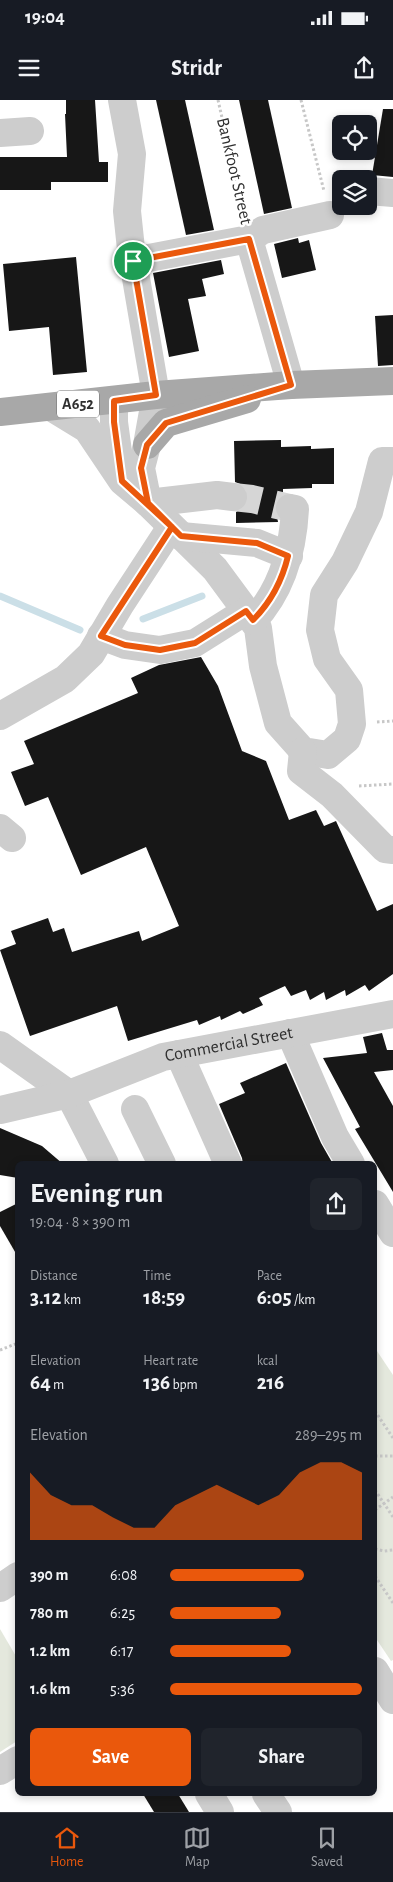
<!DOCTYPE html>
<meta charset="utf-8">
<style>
:root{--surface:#171b24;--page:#20242c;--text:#f1f3f6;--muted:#9ea1a6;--line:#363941;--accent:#ea580c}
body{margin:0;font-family:"Alegreya Sans",sans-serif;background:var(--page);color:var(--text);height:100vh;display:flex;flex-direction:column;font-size:19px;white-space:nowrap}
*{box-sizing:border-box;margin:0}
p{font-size:16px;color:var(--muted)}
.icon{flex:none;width:28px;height:28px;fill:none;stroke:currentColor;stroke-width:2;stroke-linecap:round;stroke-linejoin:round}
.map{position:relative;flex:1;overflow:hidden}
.sheet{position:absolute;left:15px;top:1061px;width:362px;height:635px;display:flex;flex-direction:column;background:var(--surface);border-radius:8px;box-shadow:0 2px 8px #0003}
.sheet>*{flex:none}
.buttons{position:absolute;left:332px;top:15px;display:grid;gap:10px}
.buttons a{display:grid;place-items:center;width:45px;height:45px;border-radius:8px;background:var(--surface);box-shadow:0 2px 8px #0003;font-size:25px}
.pin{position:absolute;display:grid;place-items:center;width:42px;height:42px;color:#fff;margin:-21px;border:2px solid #fff;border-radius:50%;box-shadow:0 1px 5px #0007}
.round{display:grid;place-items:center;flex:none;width:52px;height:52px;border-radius:8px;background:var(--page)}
.summary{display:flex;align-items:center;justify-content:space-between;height:85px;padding:0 15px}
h1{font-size:28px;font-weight:700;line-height:38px}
.figures{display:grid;grid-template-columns:repeat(3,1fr);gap:8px;height:85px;padding:5px 15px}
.figures div{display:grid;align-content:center}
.figures b{font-size:21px;font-weight:700}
.figures small{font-size:14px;font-weight:400}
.figures p{font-size:14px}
.chart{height:140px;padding:10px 15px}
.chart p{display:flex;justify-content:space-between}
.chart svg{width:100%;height:90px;margin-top:5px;fill:var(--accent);opacity:.7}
.action{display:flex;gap:10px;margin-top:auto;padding:10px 15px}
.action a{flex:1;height:58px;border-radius:8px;background:var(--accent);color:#fff;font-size:20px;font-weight:700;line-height:58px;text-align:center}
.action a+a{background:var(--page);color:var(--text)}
ul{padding:0 15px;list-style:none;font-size:16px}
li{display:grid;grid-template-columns:80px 60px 1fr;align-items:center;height:38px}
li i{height:12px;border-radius:6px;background:var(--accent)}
.status{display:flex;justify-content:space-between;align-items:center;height:35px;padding:0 25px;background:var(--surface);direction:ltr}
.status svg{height:14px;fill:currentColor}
header{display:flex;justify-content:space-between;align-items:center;height:65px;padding:0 15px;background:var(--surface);font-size:22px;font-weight:700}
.tab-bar{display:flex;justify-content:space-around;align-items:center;height:70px;border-top:1px solid var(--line);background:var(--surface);font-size:14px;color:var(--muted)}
.tab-bar a{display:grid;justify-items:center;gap:2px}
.tab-bar .active{color:var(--accent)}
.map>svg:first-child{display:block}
.green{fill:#e4e8dd}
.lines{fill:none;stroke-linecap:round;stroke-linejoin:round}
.stream{stroke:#cbdfe7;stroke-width:7}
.building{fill:#171717}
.minor-tunnel{stroke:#d6d6d6;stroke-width:28;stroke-dasharray:28 14;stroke-linecap:butt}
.path{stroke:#c7c7c7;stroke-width:3;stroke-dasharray:2.5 2.5;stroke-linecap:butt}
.minor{stroke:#cdcdcd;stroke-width:28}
.major{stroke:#a8a8a8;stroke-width:28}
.route-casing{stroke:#fff;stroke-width:10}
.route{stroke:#ea580c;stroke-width:6}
.labels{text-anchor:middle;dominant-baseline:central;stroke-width:5;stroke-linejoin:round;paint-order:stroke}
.shield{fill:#fff;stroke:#6e6e6e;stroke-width:1}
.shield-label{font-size:16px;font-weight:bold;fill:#303030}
.street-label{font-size:18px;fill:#303030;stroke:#fff}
</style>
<div class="status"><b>19:04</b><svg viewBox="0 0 49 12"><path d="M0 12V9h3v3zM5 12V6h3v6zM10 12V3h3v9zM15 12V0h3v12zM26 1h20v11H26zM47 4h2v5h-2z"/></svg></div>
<header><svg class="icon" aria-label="menu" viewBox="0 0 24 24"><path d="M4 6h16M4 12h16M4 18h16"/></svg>Stridr<svg class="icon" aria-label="share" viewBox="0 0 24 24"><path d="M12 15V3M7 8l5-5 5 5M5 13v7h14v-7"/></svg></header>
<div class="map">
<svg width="393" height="1712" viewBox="0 0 393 1712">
<rect width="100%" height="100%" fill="#fff"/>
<g class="green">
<path d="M375,1248l18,27v285l-2,1 -16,-24z"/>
<path d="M0,1529l17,29v83l-17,11z"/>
</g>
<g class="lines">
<g class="stream">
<path d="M0,496l80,34"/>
<path d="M143,519l59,-23"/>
</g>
</g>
<g class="building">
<path d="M66,0h29l4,62h9v20h-57v8h-51v-33h67l-2,-43h1z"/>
<path d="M156,0h29l29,130 -28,5z"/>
<path d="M239,0h29l24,108 -28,6z"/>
<path d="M383,9h10v68l-21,-2z"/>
<path d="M298,138l1,5 10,-3 7,30 -34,8 -8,-34z"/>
<path d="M76,157l11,115 -34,3 -4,-48 -40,4 -6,-67z"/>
<path d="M221,160l3,14 -22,5 4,17 -18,3 11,52 -30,6 -16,-84z"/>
<path d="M393,215v50l-15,1 -3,-50z"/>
<path d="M281,340v7l30,-1v3l23,-1v36h-22v4l-29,1v6l-5,3 -3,7 3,17 -42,1v-11l9,-5 3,-9 -1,-8 -4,-5 -8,-3 -1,-41z"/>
<path d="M201,557l17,29 24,65 24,10 23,59 27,-10 8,16 12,-5 41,90 16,-7v70l-24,17 -4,-6 -19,11 -1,-6 -19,10 -2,-8 -14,8 -4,-10 -15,6 -6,-10 -26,12 4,7 -20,9 -3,-3 -19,9 -1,-4 -21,9 -2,-5 -69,21 -11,-35 -87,30 -30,-86 16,-6 -5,-13 37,-13 5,14 11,-4 8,24 67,-21 3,10 37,-15 -33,-79 -65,28 -33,-78 -23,9 -14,-34 23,-8 -10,-23 114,-48 -7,-15 28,-13z"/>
<path d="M382,933l5,17h6v20l-19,2 19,34v86l-38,-63 5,-2 -37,-69 44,-5 -4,-16z"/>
<path d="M286,963l35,80 12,21h-90l-1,-6 -23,-54 26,-11 -5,-10z"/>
<path d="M0,1028l42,18 21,18h-45v14l-18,-3z"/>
<path d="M18,1103v54l-18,-31v-14z"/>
<path d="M143,1694h35l11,18h-35z"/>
</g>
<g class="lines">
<path class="minor-tunnel" d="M233,397l19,2 38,9"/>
<g class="path">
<path d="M218,0l26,114"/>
<path d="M301,0l23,91"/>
<path d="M377,622l16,-1"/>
<path d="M359,686l34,-2"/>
<path d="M0,1250l18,-7"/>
<path d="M375,1311l18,27"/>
<path d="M375,1356h18"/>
<path d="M375,1390l18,27"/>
<path d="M375,1410l18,-13"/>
<path d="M375,1449l9,2 9,-1"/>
<path d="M375,1476l18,27"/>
</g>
<g class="minor">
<path d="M122,0l10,54 -5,57 4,38 25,146 -9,50 -6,23 7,35"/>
<path d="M0,33l30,-2"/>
<path d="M369,91l24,2"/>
<path d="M249,139l42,146"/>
<path d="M133,161l116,-22 14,-9 67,-15"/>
<path d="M114,301v21l7,52"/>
<path d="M51,307l36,22 35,52 26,22 67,66 31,42 12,17 5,38 15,57 25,28 25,4 19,-16 5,-15 -3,-34 -22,-31 -7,-29 4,-35 21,-33 24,-50 13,-51h11"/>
<path d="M148,403l69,-8 16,2"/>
<path d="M181,436l76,7 32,13"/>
<path d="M253,521c29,-31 40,-71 42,-112l-5,-1"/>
<path d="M101,536l24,9 35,5 35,-7 51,-32"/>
<path d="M0,616l65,-37 26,-25 29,-49 51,-78"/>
<path d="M303,651l-2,20 31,24 53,54 8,1"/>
<path d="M0,728l12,10"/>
<path d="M290,933l45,104 16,27"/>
<path d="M0,945l69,49 36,70"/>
<path d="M179,954l49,110"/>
<path d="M135,1009l27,55"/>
<path id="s1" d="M0,1010l69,-16 94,-37 230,-43"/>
<path d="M375,1104l18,29"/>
<path d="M0,1488l18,-12"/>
<path d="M375,1571l18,29"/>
<path d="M0,1671l18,-11"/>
<path d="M209,1694l11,18"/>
<path d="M266,1694l12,18"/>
</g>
<g class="major">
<path d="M0,312l156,-17 135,-10 102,-4"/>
<path d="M147,345l19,-22 81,-24"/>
</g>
</g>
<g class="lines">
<g class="route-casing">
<path id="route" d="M133,161l23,134 -42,6v21l8,59 50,46 -71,109 24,9 35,5 35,-7 51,-32 7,9c18,-18 29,-39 35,-64l-31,-13 -76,-7 -33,-33 -7,-35 6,-23 19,-22 125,-38 -42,-146 -116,22"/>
</g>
<use href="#route" class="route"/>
</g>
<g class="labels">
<rect class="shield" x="57" y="290.5" width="42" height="27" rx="4"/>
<g class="shield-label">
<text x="78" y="304">A652</text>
</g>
<g class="street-label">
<text transform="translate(234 71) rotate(77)">Bankfoot Street</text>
<text stroke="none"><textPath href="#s1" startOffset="239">Commercial Street</textPath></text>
</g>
</g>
</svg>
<div class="buttons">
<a><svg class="icon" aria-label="locate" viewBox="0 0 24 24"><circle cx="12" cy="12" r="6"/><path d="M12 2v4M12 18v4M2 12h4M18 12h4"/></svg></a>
<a><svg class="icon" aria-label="layers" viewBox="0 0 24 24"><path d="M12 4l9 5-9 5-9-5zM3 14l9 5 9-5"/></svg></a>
</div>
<div class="pin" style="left:133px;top:161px;background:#1e9e55"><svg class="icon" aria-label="arrive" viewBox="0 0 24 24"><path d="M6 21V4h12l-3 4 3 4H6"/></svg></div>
<section class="sheet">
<div class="summary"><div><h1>Evening run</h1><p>19:04 · 8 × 390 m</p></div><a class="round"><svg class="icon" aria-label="share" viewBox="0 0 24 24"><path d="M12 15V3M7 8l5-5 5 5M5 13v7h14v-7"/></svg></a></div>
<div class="figures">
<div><p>Distance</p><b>3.12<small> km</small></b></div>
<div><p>Time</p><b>18:59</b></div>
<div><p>Pace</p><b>6:05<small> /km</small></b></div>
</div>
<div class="figures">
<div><p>Elevation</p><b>64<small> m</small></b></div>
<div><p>Heart rate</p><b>136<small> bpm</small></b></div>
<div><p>kcal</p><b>216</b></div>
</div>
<div class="chart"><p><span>Elevation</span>289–295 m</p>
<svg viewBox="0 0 160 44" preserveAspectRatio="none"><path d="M0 44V11L10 22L20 27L30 27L40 33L50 38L60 38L70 27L80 22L90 17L100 22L110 27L120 22L130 11L140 6L150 6L160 11V44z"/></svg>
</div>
<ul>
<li><b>390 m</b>6:08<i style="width:70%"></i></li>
<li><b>780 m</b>6:25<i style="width:58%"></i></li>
<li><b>1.2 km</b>6:17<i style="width:63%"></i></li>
<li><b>1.6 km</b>5:36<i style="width:100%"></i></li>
</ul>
<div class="action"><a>Save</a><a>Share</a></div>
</section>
</div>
<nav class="tab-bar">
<a class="active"><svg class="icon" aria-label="home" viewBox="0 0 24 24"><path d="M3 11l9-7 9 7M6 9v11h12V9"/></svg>Home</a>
<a><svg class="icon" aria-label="map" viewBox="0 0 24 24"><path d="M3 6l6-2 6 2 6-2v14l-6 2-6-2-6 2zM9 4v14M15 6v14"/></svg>Map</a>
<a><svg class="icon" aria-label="saved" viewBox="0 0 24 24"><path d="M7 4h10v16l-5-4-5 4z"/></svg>Saved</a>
</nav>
